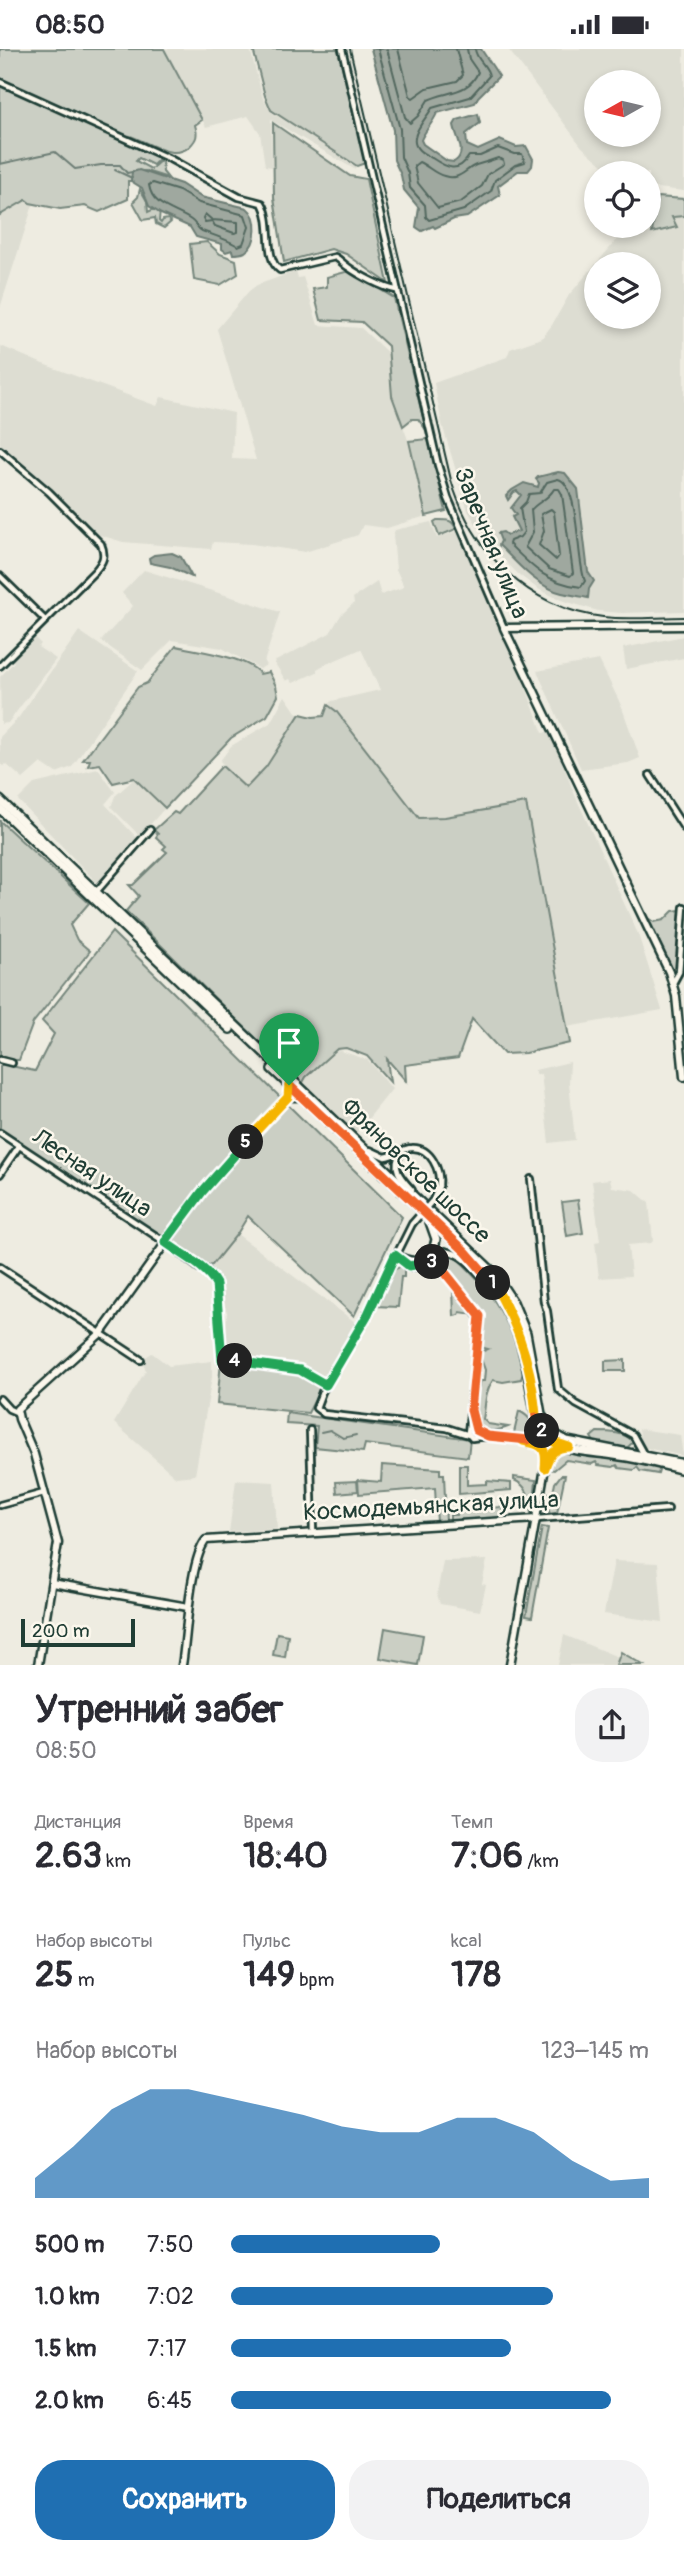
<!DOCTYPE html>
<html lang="ru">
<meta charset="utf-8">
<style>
:root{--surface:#fff;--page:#f2f2f3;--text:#2b2b33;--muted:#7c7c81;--accent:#1f6fb2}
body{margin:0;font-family:Pangolin,sans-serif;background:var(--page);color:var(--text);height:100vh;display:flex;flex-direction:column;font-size:26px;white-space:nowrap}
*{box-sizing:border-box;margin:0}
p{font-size:23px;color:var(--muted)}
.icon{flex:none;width:38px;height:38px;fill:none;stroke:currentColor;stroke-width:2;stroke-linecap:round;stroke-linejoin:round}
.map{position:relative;height:1616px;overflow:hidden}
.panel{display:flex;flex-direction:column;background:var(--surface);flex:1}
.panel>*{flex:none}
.needle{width:46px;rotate:262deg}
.controls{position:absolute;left:584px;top:21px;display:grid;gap:14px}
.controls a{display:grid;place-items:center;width:77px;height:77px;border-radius:50%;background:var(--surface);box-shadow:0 4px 10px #0003;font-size:35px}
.scale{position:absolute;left:21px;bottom:18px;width:114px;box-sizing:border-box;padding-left:7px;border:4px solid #1f3d34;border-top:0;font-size:19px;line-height:24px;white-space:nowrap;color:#1f3d34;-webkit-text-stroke:5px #fbf7ec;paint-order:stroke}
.pin{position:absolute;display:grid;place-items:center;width:60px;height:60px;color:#fff;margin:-72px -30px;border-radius:50% 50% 50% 0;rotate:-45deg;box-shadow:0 0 7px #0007}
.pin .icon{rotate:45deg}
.km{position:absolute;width:35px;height:35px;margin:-18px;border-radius:50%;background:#222;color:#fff;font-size:19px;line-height:35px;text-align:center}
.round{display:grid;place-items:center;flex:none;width:74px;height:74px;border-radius:28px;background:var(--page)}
.headline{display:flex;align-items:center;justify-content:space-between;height:119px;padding:0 35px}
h1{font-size:38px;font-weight:700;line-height:52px}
.figures{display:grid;grid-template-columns:repeat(3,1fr);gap:10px;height:119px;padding:7px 35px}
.figures div{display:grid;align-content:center}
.figures b{font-size:35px;font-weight:700}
.figures small{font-size:19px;font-weight:400}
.figures p{font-size:19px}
.chart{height:196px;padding:14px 35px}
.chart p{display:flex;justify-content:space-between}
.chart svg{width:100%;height:126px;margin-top:7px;fill:var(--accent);opacity:.7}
.primary-button{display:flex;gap:14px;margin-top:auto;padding:14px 35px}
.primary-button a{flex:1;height:80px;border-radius:28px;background:var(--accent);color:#fff;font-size:28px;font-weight:700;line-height:80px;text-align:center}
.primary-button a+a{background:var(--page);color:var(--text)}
ul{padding:0 35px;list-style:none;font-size:23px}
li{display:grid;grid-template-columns:112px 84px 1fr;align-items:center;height:52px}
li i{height:18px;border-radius:9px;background:var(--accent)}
.status{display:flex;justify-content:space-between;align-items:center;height:49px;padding:0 35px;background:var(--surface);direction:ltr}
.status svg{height:19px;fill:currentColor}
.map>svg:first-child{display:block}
.built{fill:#ddddd2;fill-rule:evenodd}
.green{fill:#cbcfc4;stroke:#75867c;stroke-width:2}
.water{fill:#9fa89f;stroke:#6c7d74;stroke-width:2}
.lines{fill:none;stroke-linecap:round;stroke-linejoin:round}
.shore{stroke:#52685f;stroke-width:2}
.stream{stroke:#6c7d74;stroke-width:2}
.street-casing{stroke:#1f3d34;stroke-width:10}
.secondary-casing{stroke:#1f3d34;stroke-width:11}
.primary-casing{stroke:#1f3d34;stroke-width:12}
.street{stroke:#fbf7ec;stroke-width:4.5}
.secondary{stroke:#fbf7ec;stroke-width:6}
.primary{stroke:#fbf7ec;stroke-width:7}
.rail{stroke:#1f3d34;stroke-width:2}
.street-bridge-casing{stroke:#1f3d34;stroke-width:10;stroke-linecap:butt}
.street-bridge{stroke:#fbf7ec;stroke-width:4.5}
.split-1-casing{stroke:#fff;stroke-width:14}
.split-2-casing{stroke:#fff;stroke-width:14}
.split-3-casing{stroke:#fff;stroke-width:14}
.split-4-casing{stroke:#fff;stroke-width:14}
.split-5-casing{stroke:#fff;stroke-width:14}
.split-6-casing{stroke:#fff;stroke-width:14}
.split-1{stroke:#f0652b;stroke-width:9}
.split-2{stroke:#f5b400;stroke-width:9}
.split-3{stroke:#f0652b;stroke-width:9}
.split-4{stroke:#22a559;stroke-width:9}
.split-5{stroke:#22a559;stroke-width:9}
.split-6{stroke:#f5b400;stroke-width:9}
.labels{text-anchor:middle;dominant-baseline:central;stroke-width:5;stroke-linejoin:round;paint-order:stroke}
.street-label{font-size:24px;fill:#1f3d34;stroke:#fbf7ec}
</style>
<div class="status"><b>08:50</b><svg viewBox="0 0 49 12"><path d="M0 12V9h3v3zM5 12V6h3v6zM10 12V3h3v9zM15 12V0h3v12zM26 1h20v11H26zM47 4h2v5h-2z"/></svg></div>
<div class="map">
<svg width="684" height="1616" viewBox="0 0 684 1616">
<rect width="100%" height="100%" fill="#eeece1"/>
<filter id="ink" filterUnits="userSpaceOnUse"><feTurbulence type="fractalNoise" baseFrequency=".0143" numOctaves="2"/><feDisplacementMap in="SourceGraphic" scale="14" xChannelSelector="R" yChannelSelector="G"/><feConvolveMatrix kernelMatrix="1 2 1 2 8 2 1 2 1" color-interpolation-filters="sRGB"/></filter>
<g filter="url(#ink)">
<g class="built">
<path d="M165,0h85l13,49 8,14 86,54 -3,3 -83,-49 1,47 -7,-1 -5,-33 -12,-17 -42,11z"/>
<path d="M508,0h176v142l-35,-4v-14h-37l-30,-26zM597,33h52v53h-52z"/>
<path d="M0,135l39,2 -39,122z"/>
<path d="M684,167v395l-62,2 -24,-2 -37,-11 -23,-11 -20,-15 -30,-31 -20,-32 -26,-87 -8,-41 73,-26 3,-8 32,-11 10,-13 17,-30 53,-61 30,-1 24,-6 -4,-10zM597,215h52v53h-52z"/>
<path d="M296,222l2,7 5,-1 15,48 43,3 29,27 2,41 19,52 15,68 -39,12 -24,-3 -5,10 -53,17 -53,-8 -39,-2 -2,7 -88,-7 -23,-7 -100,-90 1,-99 42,18 114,42 4,-9 73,16 -2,46 24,1 -39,-131 32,-38 8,-6z"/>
<path d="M431,473l6,16 20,-7 59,131 27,71 7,-2 24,62 64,141 24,76 -95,17 -41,-224 -81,14 -26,1 -90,-115 3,-2 48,-11 -19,-41 -37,16 -7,4v3l-24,11 -3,-4 -4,2 -12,-19 56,-29 11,-18 13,-12 -1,-5 24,-16 4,13 23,-8 -8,-18 -3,-34 2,-5z"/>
<path d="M144,521l136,42 -16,50 2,3 -6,4 -38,-21 -50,-8 -30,30 -41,-29 32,-35 -11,-13z"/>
<path d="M79,582l59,40 -66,96 -16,6 -15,-10 -18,16 -17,-15 -3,2 -3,-2v-27l19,-20z"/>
<path d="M33,587l8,8 -3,3 18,12 -48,64 -7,1 -1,-47 14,-15 -4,-4z"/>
<path d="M684,587v22l-58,11 -3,-21z"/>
<path d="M599,611l22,45 19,53 -12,5 -47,6 -44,-98z"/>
<path d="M285,647l11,16 4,2 -34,53 -20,21 -24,-22 1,-2 -3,-3 11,-15 39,-23z"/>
<path d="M98,720l17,23 -10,12 33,35 -39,46 -81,-85 16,-16z"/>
<path d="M134,730l30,30 -24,27 -29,-29 4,-11z"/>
<path d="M338,1001l30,10 24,29 -36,45 -54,-52z"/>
<path d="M570,1013l-1,21 6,57 -26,3 -8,-69 -6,1v-5z"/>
<path d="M610,1130l2,8 22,3 15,13 4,38 -2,2 -23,2 3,31 -32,2 -4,-36 5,-1 -8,-60z"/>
<path d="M237,1185l118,88 -31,60 -99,-21 2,-49 -15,-47z"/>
<path d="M152,1304l17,13 43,-5v16l-17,98 -19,2 -62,-54 32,-53 -5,-10z"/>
<path d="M639,1380l41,6 3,21 -41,-9z"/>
<path d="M236,1431l38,2 3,47 -48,3z"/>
<path d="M487,1511l-5,24 4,1 -6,26 -40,-7 -3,-10 6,-33z"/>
<path d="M614,1512l44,2 5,59 -59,-8z"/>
<path d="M564,1586l54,22 -2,8h-58z"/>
</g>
<g class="green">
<path d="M0,0h164l38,71 -7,5c3,10 2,14 -5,21 -17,16 -41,-4 -60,-10l-2,5 33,16 -8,8 -14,-7 -3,3 15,8 11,-10 1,13 5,6 -22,-7h-13l-2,10h-3v18l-29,13 -14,-6 -25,3 -30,-6 -4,-3 -26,15z"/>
<path d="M253,0h85l27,114 -8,3 -86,-56 -6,-14z"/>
<path d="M273,74l77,53 16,3 22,104 -42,-29 -15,-5 -47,13 -10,-64z"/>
<path d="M140,140l7,12 1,11 4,-2h8l-1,11 2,2 2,-3 5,-1 3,3 -7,6 -8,-4 -1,-6 -12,2 -10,-18 5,-5z"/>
<path d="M657,148l27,2v17l-12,1 5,10 -25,6z"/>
<path d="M207,193l13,12 16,6 2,14 -18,11 -26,-5 -4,-36z"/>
<path d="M349,222l45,27 32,132 -8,-11h-6l-9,7 -11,-30 -4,-50 -26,-24 -41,-2 -8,-31 14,-2v-10z"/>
<path d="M428,390l18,72 -20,5 -17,-75z"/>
<path d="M437,471c10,0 15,-1 19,9l-17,7 -5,-14z"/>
<path d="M176,597c21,5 72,11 84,28l9,-2 7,14 2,10 -11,20 -36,22 -66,70 -31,-30 -21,5 -13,-19 -12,2 2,-6h-7l55,-73 9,-4z"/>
<path d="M328,656l8,6 83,107 26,-1 81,-14 44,240 -45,10 -21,1 -32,-35 -14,39 -53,7 1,16 -19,-22 3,23 -23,-26 -21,-8 -9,1 -31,28 -4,7 -6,-6 3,-5 -4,2 -18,-16 -151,-148 13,-15 -10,-11h4l34,-33 -4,-3 3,-3 -10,-9 2,-3 -4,-4 20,-18 4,2 44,-48 24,22 20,-21 34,-53 13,3 11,-1z"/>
<path d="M0,772l89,82 -19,22 7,15 13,11 -57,72 -14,37h-8l-11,-5z"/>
<path d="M681,861l-4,62 -4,3 -27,-58 8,5 10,-2 9,-9z"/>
<path d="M112,883l169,166 -78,87 -40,52 -163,-107v-63l2,-3 33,7 19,-37 -12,-13z"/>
<path d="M286,1054l116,114 -48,99 -106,-100 -11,18 -25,31 -8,2 -34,-26 37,-53 2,1z"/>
<path d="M578,1151l5,33 -16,3 -5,-34z"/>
<path d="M446,1207c10,0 16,7 23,14 29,28 44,61 55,99l-3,10 -18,3 -10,-2c-9,13 -7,25 -10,39l5,5 20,3c-37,15 -39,-22 -27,-46h3l1,-11 -6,-17 9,-4 -8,-2 2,-30 -39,-51 -1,-7z"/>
<path d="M401,1217l3,3v8h-3l-3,30 -24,-1 16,-34z"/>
<path d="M453,1239l2,1 22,28h-3v-3l-14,-2 -1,3 -5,1z"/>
<path d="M625,1311v11h-20v-10z"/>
<path d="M221,1312l81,9 22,12 -16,31 -91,-9z"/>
<path d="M519,1362c10,5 15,11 15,23l-2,3 -16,-2 -2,-2z"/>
<path d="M287,1364l183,26 -2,18 -103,-13 -2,8 -48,-5 2,-21 -31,-2z"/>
<path d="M597,1383c12,0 29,0 36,10l-6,6 -32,-5 -4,-6z"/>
<path d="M565,1401l95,17 -2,7 -18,-3 -3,-4 -3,3 -15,-2 -2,-3 -4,2 -15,-2 -2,-3 -4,2 -26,-4 -12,10 -5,-1c2,-11 5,-16 16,-19z"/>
<path d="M382,1416l58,4v5h4l2,49h-9l-2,-35 -76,6 -1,-14 23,2z"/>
<path d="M459,1416h8v20l20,-1v-3l24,2v7l-52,4z"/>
<path d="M561,1426h4l-8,38 -7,1 -4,-12 2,-9h5l2,-10z"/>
<path d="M514,1428l22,3 -3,36 -2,-2c-2,-15 -1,-27 -17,-34z"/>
<path d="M357,1432l1,10 -21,2 -1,-11z"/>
<path d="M502,1458l1,13 -53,3v-8h7v-5z"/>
<path d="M542,1478l6,1 -16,89 -6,-1z"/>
<path d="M385,1579l38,7 -5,30 -38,-7z"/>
<path d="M277,1584l11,2 -3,22 -12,-2z"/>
<path d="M621,1603l22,13h-27z"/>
</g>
<g class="water">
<path d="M371,0h110l18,27 -21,21 -3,6 -38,10c-4,10 -12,17 -16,27l2,4 24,17 7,1c14,-9 2,-24 0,-37l3,-5 21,-6 2,9 -14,11 1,11 11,5 22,-10 16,7 10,-1 7,13 -1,7 -4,5h-10l-20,15 2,9 -33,22 -13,2 -19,9 -2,-2 -11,5 -6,-4 3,-19 -15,-18 -3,-15 -7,-15 -1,-30z"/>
<path d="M139,121l42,14 20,13 46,11c12,9 11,36 -2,44 -4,2 -9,2 -12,2l-1,-4 -6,2 -4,-3v-5l-26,-7 -6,-10 -29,-13 -12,-8 -7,-18 -11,-7 1,-9z"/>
<path d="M558,423l7,1 13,16 10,83 6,9 -5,8 -1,9c-9,-2 -17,-3 -26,-5 -25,-6 -46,-31 -63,-48l2,-4 -3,-8 5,-1 4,3 12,-4 -7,-14 4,-2 -5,-7 10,-13 -4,-4 -3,1 -6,8 -2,-4 6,-6 12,-7 14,4 1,-4 -3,-4 2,-2z"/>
<path d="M172,504l9,4 11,20 -22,-10 -20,-4 -1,-5 5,-3z"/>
</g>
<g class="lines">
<g class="shore">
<path d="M378,0l22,80 1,28 7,16 2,15 15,17 1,12 3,3 35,-10 27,-19 4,-11 20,-15 10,-3 -3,-8h-8l-16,-6 -18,8h-11c-11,18 -22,12 -37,2 -8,-4 -19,-9 -17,-20 1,-10 12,-21 17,-30l38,-11 19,-21c-1,-10 -13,-16 -14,-27"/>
<path d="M387,0l18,68 5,6 8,-7 10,-16c19,-9 41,-6 50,-28l-9,-13 -2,-10"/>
<path d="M398,0l12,47 3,2 14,-10 30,-7 6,-6 -7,-26"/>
<path d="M498,109l5,2 1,4 -16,10 -6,12 -21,16 -23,6 -20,-25 -4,-17 5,-4c9,4 16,12 25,14 16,5 20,-6 32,-11 7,-2 14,-4 22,-7z"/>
<path d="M153,134l26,8 20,12 46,12 4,12 -6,17 -5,2c-12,-7 -22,-10 -36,-15 -5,-2 -6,-8 -11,-11 -16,-11 -39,-13 -42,-35z"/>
<path d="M205,165l7,6 26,2v10l-4,1 -19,-7 -3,-5 -7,1 -2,-4z"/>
<path d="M558,430c22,5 18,82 27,102l-4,6c-34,-4 -49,-20 -72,-43l1,-3 10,-4 4,-5 -4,-24 6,-6 3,-8 11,-1 7,-11z"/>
<path d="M554,440h5l3,5 11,79 -3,3 -21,-7 -24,-22 8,-15 -2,-22c7,-9 17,-10 23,-21z"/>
<path d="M551,460l3,3 5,44 -3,4 -17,-15 5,-14 -3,-17z"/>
</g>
<g class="stream">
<path d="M0,115l55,-12 20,17 26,-4h19l7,8 5,-1"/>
<path d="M115,121l17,8"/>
<path d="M321,1383l9,-2 13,8 13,-3"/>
</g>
<g class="street-casing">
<g id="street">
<path d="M342,0l96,416 10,33 56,130"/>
<path d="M0,33l170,77 69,38 23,6c12,19 1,56 18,67l55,-13c6,3 8,7 13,10 11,8 35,21 48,23"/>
<path d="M0,401l49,42 52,52c5,12 2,18 -6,27l-95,95"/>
<path d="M0,527l45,44"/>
<path d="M650,726l34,53"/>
<path d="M96,843l54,-62"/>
<path d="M673,934l6,-11 5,-65"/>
<path d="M0,1011l12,3"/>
<path d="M0,1084l165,109 34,26 8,2 9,14 6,76 78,10 26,15"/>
<path d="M370,1101l15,7c10,-1 17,-9 27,-9 19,-1 29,23 27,38"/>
<path d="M401,1104c-11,15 1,26 11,37"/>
<path d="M0,1125l19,-28"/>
<path d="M531,1130l13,123 3,9 11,78 18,15 57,31 11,20"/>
<path d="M412,1175l-45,90 -45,78 -6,16 8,6 123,14 22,7"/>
<path d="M445,1202l-6,5 -1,8 42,55 -12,114"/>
<path d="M401,1212c24,19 30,-16 52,-8 14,4 28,23 38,34"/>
<path d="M0,1218l141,93"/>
<path d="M0,1350l9,10 7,3"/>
<path d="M472,1369l5,14 8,3"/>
<path d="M310,1381l3,102"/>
<path d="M468,1384l4,5c17,-3 60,0 73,13v14"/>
<path d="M525,1392l10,-5 1,-14"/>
<path d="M0,1456l44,-12"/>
<path d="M537,1470l131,-10"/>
</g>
</g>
<g class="secondary-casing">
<g id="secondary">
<path d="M684,577l-180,2 165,344 7,24 8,81"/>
<path d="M52,1534l136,24"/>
<path d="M38,1616l20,-122 -24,-89 -15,-35 -2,-10 84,-76 101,-141 85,-95h15"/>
<path d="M182,1616c5,-28 7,-104 24,-125l331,-21"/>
<path d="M510,1616l35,-197 8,-17 11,-4"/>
</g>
</g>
<g class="primary-casing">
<g id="primary">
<path d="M0,751l493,472 20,30 13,31 15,81 8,17 18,10 117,23"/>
<path d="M0,760l230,220"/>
<path d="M272,1020l194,183c53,54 57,95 70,165 4,11 9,20 19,26 17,9 41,9 59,12 24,3 47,9 70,15"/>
<path d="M395,1206c19,11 37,9 41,-16l-6,-17"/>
</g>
</g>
<use href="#street" class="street"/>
<use href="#secondary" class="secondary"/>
<use href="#primary" class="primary"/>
<path class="rail" d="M350,0l101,431c21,71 76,128 152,137 26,3 54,0 81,0"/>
<g class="street-bridge-casing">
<path id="street-bridge" d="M412,1175l21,-24 6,-14"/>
</g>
<use href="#street-bridge" class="street-bridge"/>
</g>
</g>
<g class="lines" filter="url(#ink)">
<g class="split-1-casing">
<path id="split-1" d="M289,1036l177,167 27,31"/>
</g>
<g class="split-2-casing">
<path id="split-2" d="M493,1234c28,45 42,96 44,148l-3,7 -11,3c20,4 24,6 22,27 4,-13 9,-21 24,-21l-15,-5 -12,-11"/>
</g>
<g class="split-3-casing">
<path id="split-3" d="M432,1213l11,8 37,46 -9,94 5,20 12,6 40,4 8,-6v-17l6,14"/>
</g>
<g class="split-4-casing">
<path id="split-4" d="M235,1312l65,9 26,15 42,-71 27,-59 14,11 23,-4"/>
</g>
<g class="split-5-casing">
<path id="split-5" d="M235,1312l-13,-1 -6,-76c-10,-18 -34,-29 -51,-42l37,-50 44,-50"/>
</g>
<g class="split-6-casing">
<path id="split-6" d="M246,1093l42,-45 1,-12"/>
</g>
<use href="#split-1" class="split-1"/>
<use href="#split-2" class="split-2"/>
<use href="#split-3" class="split-3"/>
<use href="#split-4" class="split-4"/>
<use href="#split-5" class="split-5"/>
<use href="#split-6" class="split-6"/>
</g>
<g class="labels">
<g class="street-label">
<text transform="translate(491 494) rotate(68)">Заречная улица</text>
<text transform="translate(416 1122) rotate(44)">Фряновское шоссе</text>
<text transform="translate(92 1124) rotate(34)">Лесная улица</text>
<text transform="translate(431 1457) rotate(-3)">Космодемьянская улица</text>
</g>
</g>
</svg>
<div class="controls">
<a><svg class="needle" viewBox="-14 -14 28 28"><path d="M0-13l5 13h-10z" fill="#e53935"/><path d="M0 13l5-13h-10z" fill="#7c7c81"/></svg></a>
<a><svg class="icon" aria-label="locate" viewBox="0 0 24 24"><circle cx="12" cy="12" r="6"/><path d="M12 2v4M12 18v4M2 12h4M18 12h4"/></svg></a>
<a><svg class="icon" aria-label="layers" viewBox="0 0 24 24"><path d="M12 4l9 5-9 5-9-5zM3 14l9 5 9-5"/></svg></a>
</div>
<div class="scale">200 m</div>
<div class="pin" style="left:289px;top:1036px;background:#1e9e55"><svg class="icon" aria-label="arrive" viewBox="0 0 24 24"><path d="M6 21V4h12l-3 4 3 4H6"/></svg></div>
<b class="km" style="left:493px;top:1234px">1</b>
<b class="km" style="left:542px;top:1382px">2</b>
<b class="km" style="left:432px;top:1213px">3</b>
<b class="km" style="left:235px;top:1312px">4</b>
<b class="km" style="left:246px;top:1093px">5</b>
</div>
<section class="panel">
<div class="headline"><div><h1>Утренний забег</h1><p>08:50</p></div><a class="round"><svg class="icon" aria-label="share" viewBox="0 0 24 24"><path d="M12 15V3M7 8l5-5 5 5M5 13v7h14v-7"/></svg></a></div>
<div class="figures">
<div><p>Дистанция</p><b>2.63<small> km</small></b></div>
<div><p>Время</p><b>18:40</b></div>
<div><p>Темп</p><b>7:06<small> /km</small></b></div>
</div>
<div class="figures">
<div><p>Набор высоты</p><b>25<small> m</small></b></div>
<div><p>Пульс</p><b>149<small> bpm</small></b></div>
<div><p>kcal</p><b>178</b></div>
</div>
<div class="chart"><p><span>Набор высоты</span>123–145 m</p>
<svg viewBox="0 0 160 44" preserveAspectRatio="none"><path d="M0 44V37L10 26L20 13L30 6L40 6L50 9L60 12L70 15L80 19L90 21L100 21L110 16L120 16L130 21L140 31L150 38L160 37V44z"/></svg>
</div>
<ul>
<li><b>500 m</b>7:50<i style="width:50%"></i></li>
<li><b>1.0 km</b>7:02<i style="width:77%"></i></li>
<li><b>1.5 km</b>7:17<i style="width:67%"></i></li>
<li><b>2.0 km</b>6:45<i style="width:91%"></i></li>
</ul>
<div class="primary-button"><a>Сохранить</a><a>Поделиться</a></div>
</section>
